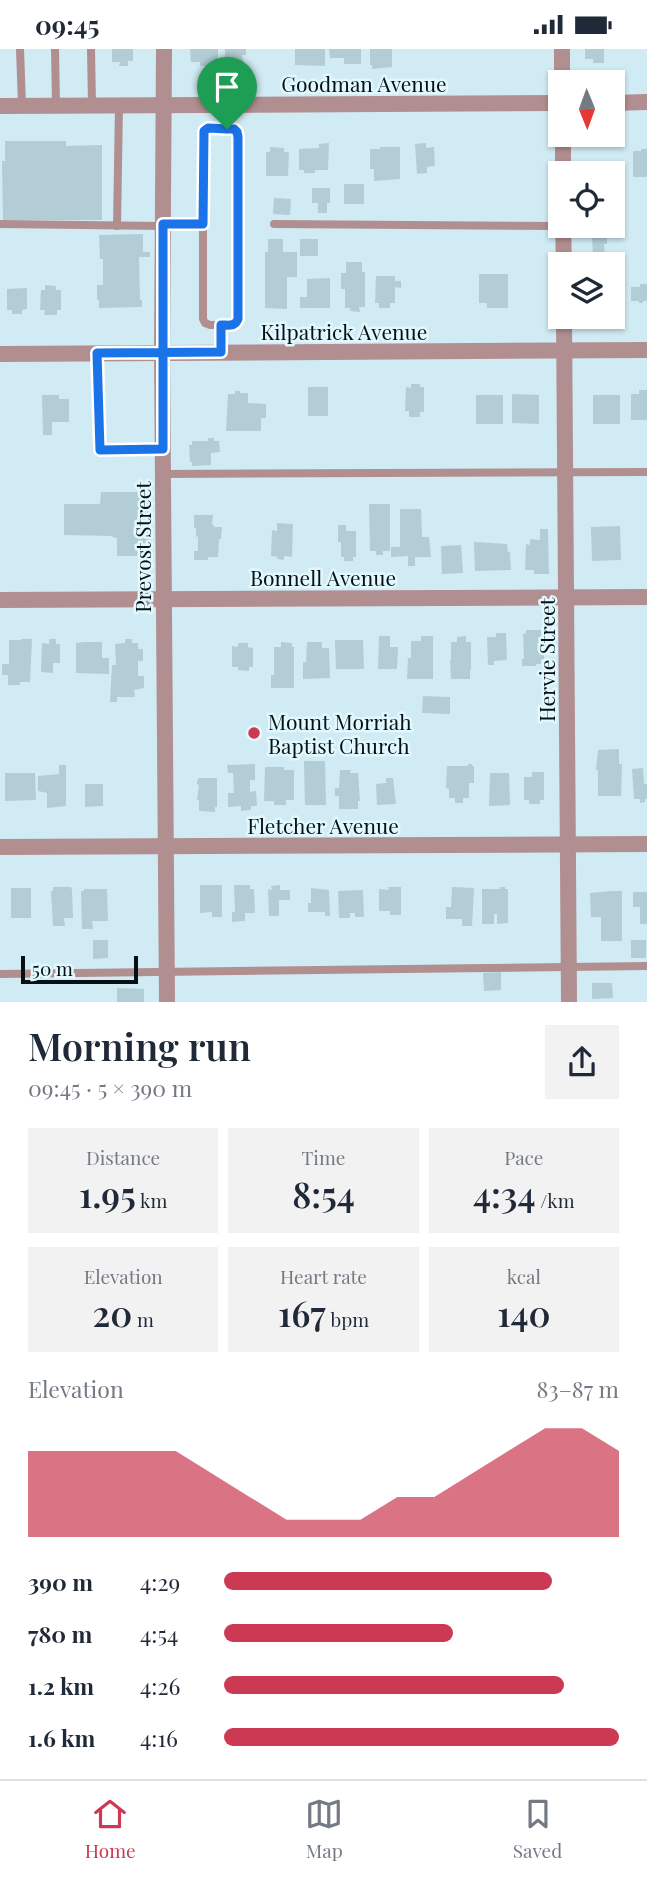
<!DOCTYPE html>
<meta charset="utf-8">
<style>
:root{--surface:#fff;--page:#f2f2f3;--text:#1f2937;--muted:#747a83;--line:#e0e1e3;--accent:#cb3a52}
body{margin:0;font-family:"Playfair Display",serif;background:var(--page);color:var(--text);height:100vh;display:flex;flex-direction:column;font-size:26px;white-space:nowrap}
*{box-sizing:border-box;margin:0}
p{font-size:23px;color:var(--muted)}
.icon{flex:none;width:38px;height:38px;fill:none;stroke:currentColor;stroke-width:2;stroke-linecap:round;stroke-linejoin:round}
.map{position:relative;height:953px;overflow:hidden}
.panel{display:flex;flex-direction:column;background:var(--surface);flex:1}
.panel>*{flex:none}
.needle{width:46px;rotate:179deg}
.buttons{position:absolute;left:548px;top:21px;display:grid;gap:14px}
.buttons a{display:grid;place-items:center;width:77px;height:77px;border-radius:0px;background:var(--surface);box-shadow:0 2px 5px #0004;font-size:35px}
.scale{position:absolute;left:21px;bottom:18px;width:117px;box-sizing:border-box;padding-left:7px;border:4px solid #071013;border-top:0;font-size:19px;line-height:24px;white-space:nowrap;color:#071013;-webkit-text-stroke:5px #e1f8ff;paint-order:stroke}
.pin{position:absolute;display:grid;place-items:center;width:60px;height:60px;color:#fff;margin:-72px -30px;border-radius:50% 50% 50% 0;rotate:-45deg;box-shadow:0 0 7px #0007}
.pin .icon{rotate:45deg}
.round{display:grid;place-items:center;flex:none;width:74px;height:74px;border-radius:0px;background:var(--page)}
.summary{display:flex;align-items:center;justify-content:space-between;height:119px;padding:0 28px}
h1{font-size:38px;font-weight:600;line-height:52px}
.metrics{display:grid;grid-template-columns:repeat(3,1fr);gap:10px;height:119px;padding:7px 28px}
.metrics div{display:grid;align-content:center;border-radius:0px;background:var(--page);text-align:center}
.metrics b{font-size:35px;font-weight:600}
.metrics small{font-size:19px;font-weight:400}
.metrics p{font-size:19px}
.chart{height:196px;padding:14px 28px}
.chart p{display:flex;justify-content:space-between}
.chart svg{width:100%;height:126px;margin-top:7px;fill:var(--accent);opacity:.7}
ul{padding:0 28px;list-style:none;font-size:23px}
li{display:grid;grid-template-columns:112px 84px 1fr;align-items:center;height:52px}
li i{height:18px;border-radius:9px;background:var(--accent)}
.status{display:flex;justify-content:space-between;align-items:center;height:49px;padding:0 35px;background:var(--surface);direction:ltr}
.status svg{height:19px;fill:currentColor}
.dock{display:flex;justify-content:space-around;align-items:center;height:98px;border-top:2px solid var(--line);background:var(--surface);font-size:19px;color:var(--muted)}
.dock a{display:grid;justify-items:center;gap:4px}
.dock .current{color:var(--accent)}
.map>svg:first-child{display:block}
.building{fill:#b2cdd5}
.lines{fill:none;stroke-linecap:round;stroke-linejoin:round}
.service{stroke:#b18e90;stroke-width:8}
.minor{stroke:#b18e90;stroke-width:16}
.route-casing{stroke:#fff;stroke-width:14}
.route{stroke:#1a73e8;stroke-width:9}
.poi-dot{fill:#cb3a52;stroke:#e1f8ff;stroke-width:2.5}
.labels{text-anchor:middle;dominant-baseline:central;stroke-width:5;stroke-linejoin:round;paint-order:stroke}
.street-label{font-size:21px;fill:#071013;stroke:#e1f8ff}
.poi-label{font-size:21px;fill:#071013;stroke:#e1f8ff;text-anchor:start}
</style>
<div class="status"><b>09:45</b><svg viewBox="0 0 49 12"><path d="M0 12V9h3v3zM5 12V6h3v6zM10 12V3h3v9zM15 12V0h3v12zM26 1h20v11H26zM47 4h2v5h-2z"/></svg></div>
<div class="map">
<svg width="647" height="953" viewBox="0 0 647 953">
<rect width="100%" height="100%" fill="#d0ebf4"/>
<g class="building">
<path d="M112,0h21v12h-5v5h-9l1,-4h-8z"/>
<path d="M190,0h28v17h-18v-4h-9z"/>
<path d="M225,0h21v6h-4l1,7h-6v3h-6v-3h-6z"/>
<path d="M295,0h30v17l-30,-1z"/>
<path d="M329,0h32v15h-17v-6h-14z"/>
<path d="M370,0h22v18l-20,2v-4h-2z"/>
<path d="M585,0h19v14h-11v-4h-8z"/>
<path d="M5,92h61v5l36,-1v75h-99l-1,-59h3z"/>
<path d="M329,94l-1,27h-13v3h-11v-3h-5v-21l20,-1v-4z"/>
<path d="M426,94v5l8,-1 1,19 -8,1v6l-10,1 -2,-30z"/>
<path d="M270,98l14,1v4h5l-1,24h-22v-24h4z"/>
<path d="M380,98h20v32l-26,2v-12h-4v-20h10z"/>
<path d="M641,100h6v28h-14v-26h8z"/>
<rect x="344" y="135" width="20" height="20"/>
<path d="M312,139h18v15h-3v10h-9v-10h-6z"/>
<path d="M274,149l17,1 -1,16 -17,-1z"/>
<path d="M143,185v18h7v5h-11l1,43h2v7l-43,1v-8h-2v-15h6v-26h-3l-1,-24z"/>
<path d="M607,186v9h-3l1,14h-12l-1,-21z"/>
<path d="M268,190h15v13h14v25h-10v32l-22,-1v-56h3z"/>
<rect x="300" y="190" width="18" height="17"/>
<path d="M346,213h16v10h3v35h-6l1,5 -10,-1v-3h-5v-19h-4v-16h5z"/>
<path d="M612,217h7l1,4 -1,35h-7z"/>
<path d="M479,225h29v34h-21v-5h-8z"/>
<path d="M376,227h19v5h6v7l-6,-1v16h-5v5h-11v-5h-4z"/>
<path d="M330,229v30h-30v-11h7v-18z"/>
<path d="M640,235h7v17h-4v2h-4v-2h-8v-14h9z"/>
<path d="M45,236l11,1v4h5v20h-4v5h-13l1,-5h-5l1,-20h4z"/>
<path d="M27,239v21l-5,1v4h-10v-4h-5v-21z"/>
<path d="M411,335h9v3h4v25h-4v5h-11v-6h-4l1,-24 5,1z"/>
<rect x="308" y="338" width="20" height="29"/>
<path d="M639,341h8v30h-16v-26h8z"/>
<path d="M235,342h5v2h8v10l18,1v14h-5v13h-35l2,-37h7z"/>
<path d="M512,345l27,1v29l-27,-1z"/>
<path d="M42,346h17v4h10v23h-17v13h-9z"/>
<rect x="476" y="346" width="27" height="29"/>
<rect x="593" y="346" width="27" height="29"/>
<path d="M208,389h6v3h5l1,11 -9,1v12l-19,1v-4h-2l-1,-17h3v-4h16z"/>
<path d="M101,443h48v64h-32v-18l-5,-1 1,-1 -49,-1v-31h36z"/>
<path d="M369,455h21v47h-7v4h-7v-4h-6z"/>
<path d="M400,460h21l1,28h7l2,20h-16v9h-7v-10l-17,1v-10h9z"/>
<path d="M194,466h19l-1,10h2v2h8l-1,12h-2l-1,18h-10v3h-14v-9h4v-15l-2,1v-9h-2z"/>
<path d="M277,474l16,1 -1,33 -8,-1v4l-7,-1 1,-2 -7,-1 1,-26 5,1z"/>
<path d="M338,476h8v6h10v26h-3v4h-9v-4h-3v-15h-3z"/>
<path d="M620,477l1,34 -29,1 -1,-34z"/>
<path d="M540,480h8l1,45h-15v-4h-9l1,-26 4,1v-6l10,1z"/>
<path d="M474,493l33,2 1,8h2l1,18 -36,1z"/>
<path d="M461,496l2,28 -21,1 -1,-28z"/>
<path d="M526,581h15v3h3v26h-3v5h-5v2h-14v-7h2l-1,-25 3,-1z"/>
<path d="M496,584h10l1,27 -13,1v4h-6l-1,-28h9z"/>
<path d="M379,587h11v11h8l-1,22h-19z"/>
<path d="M421,587h12v43h-26l1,-21h3v-17h10z"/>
<path d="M466,587v6h5v28h-1v9h-19l-1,-19h1v-18h6v-5z"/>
<path d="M21,590h11l-2,43h-10v3h-12v-10h-6v-11h7v-24h12z"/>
<path d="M49,590h7v5h4v19h-7v10l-12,-1 1,-29 7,1z"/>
<path d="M125,590h7v4h6v6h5v12h-5v15h6v12l-10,2 1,7h-18v5h-7l2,-37h4l-1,-21 10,-1z"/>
<path d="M335,591h28l1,29h-28z"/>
<path d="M84,593h18v16h7v16l-33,-1v-30z"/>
<path d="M281,593l11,1v4h2v41h-23v-13h3v-28h7z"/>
<path d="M307,593h15v6h7l1,30 -27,1v-17h3z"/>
<path d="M238,594h10v4l5,1v19h-4v4l-11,-1v-3h-6v-21l6,1z"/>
<path d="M423,647l27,1v17l-28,-1z"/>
<path d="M619,700v15h3l-1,32h-23v-26h-2l2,-20z"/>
<path d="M304,712h21l1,44h-21z"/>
<path d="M255,715v16h-5v12l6,-1 1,15h-6v4l-10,1v-5l-13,1v-14h6l-1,-20h-5l-1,-8z"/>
<path d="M468,715h4v2h2v17h-5v15h-6v5h-8v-5h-6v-9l-3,-1 1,-22h21z"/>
<path d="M59,716h7v41l-19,2v-15l-9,-2v-15l21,-2z"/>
<path d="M265,718h19v3h10v30h-8v5h-12v-4h-10z"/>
<path d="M643,719l1,16h3v15h-2v3l-5,1v-4h-6l-2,-30z"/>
<path d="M340,721h11l-1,3h8l2,28h-2v8h-19v-13h-4v-8h4z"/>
<path d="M532,723h12v28h-4v4h-11v-4h-5v-23h8z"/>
<path d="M5,724h30l1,27 -31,1z"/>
<path d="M490,724h19l1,32 -21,1z"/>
<path d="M198,729h19v29h-2v5l-16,-1v-11h-2l2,-15 -2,-1v-3h1z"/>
<path d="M386,729h7l3,26 -19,1 -1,-21 10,-1z"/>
<path d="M85,735h18v22l-18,1z"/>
<path d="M200,836h22v32h-10v-5l-12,1z"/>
<path d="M234,836h16v4h4l1,24h-10v8l-13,1v-10h3z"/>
<path d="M280,836v5h10v10h-11v16h-10l-1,-27 4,1 -1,-4z"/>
<path d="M53,838h18l1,3 1,28h-9l1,8h-12l-2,-35h2z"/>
<path d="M388,838h13v28h-11v-4h-11v-22l10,1z"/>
<path d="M452,838l22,1 -2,38h-10v-7h-16v-12h5z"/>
<path d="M500,838h5v2h3v34l-11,1v-10h-3v10h-12v-35h18z"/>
<rect x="11" y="839" width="20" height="30"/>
<path d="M311,839l18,2 1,26h-5v-4h-17v-9h3z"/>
<path d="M84,840h23l1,32h-16l1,8h-11l-1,-38h3z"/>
<path d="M363,841l1,27h-9v-4h-5v5h-11l-1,-27z"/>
<path d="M612,842h10v50h-21v-24h-10l-1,-24z"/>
<path d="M633,843h14v32h-7v-17h-7z"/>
<path d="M93,891h15v18l-15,1z"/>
<rect x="631" y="891" width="15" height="18"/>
<path d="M501,923v18l-17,1 -1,-18z"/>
<path d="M592,934h20l1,15 -21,1z"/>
<path d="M117,939l27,1v13h-27z"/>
</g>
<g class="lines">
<g class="service">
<path d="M20,0l2,56"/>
<path d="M55,0l1,56"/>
<path d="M91,0l1,56"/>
<path d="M227,56v24"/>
<path d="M208,79l26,1 3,3 1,5v182l-1,4 -4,2h-23l-5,-2 -2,-4v-183l1,-5z"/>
<path d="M0,175l163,2"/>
<path d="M163,175h40"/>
<path d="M274,175l286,2"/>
<path d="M117,177l2,-120"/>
<path d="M221,276v28"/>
<path d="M98,304l2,97 63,-1"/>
<path d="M163,425l484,-2"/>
<path d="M0,925l647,-8"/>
</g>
<g class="minor">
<path d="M164,0l-2,304 5,649"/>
<path d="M562,0v33"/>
<path d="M612,54l35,-1"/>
<path d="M0,57l560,-3"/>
<path d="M563,86v38"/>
<path d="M563,177l1,38"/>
<path d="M564,268l5,685"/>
<path d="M0,305l647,-4"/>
<path d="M0,551l647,-3"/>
<path d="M0,798l647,-3"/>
</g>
</g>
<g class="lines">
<g class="route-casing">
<path id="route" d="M227,80l-19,-1 -4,3 -1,93h-40v225l-63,1 -3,-97 124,-1v-27c8,0 14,2 17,-6v-182l-1,-5 -3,-3h-7"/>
</g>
<use href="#route" class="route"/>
</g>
<circle class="poi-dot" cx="254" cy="684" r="7"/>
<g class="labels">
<g class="street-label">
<text x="364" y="34">Goodman Avenue</text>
<text x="344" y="282">Kilpatrick Avenue</text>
<text transform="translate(142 498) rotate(-90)">Prevost Street</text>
<text x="323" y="528">Bonnell Avenue</text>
<text transform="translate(546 611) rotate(-90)">Hervie Street</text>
<text x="323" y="776">Fletcher Avenue</text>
</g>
<g class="poi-label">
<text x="268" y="672">Mount Morriah<tspan x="268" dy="24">Baptist Church</tspan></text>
</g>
</g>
</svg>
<div class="buttons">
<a><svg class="needle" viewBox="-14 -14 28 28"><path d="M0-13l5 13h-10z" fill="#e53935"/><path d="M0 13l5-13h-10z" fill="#747a83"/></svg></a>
<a><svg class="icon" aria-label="locate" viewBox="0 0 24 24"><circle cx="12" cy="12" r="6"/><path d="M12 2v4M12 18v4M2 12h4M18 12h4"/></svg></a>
<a><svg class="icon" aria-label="layers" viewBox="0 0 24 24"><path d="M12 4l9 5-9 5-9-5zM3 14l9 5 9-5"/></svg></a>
</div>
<div class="scale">50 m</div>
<div class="pin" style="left:227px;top:80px;background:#1e9e55"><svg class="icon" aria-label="arrive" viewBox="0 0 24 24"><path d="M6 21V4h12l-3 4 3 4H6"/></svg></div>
</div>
<section class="panel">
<div class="summary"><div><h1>Morning run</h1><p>09:45 · 5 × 390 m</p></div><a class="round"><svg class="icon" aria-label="share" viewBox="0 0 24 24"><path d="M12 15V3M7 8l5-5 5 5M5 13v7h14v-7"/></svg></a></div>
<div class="metrics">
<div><p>Distance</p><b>1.95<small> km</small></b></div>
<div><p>Time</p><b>8:54</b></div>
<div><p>Pace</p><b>4:34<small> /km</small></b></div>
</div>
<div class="metrics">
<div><p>Elevation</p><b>20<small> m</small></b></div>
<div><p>Heart rate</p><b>167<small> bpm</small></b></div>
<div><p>kcal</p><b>140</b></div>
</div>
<div class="chart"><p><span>Elevation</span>83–87 m</p>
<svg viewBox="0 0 160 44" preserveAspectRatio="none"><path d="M0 44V14L10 14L20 14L30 14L40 14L50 22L60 30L70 38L80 38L90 38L100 30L110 30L120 22L130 14L140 6L150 6L160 14V44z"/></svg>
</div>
<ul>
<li><b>390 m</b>4:29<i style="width:83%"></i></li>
<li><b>780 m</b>4:54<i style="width:58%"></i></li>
<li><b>1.2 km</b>4:26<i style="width:86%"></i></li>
<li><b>1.6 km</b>4:16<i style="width:100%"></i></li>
</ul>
</section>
<nav class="dock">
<a class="current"><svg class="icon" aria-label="home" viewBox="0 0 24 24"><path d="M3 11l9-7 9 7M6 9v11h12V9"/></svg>Home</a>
<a><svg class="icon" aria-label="map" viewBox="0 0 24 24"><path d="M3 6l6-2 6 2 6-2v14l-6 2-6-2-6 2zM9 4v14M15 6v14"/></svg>Map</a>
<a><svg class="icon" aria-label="saved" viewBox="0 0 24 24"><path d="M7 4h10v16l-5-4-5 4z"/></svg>Saved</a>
</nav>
